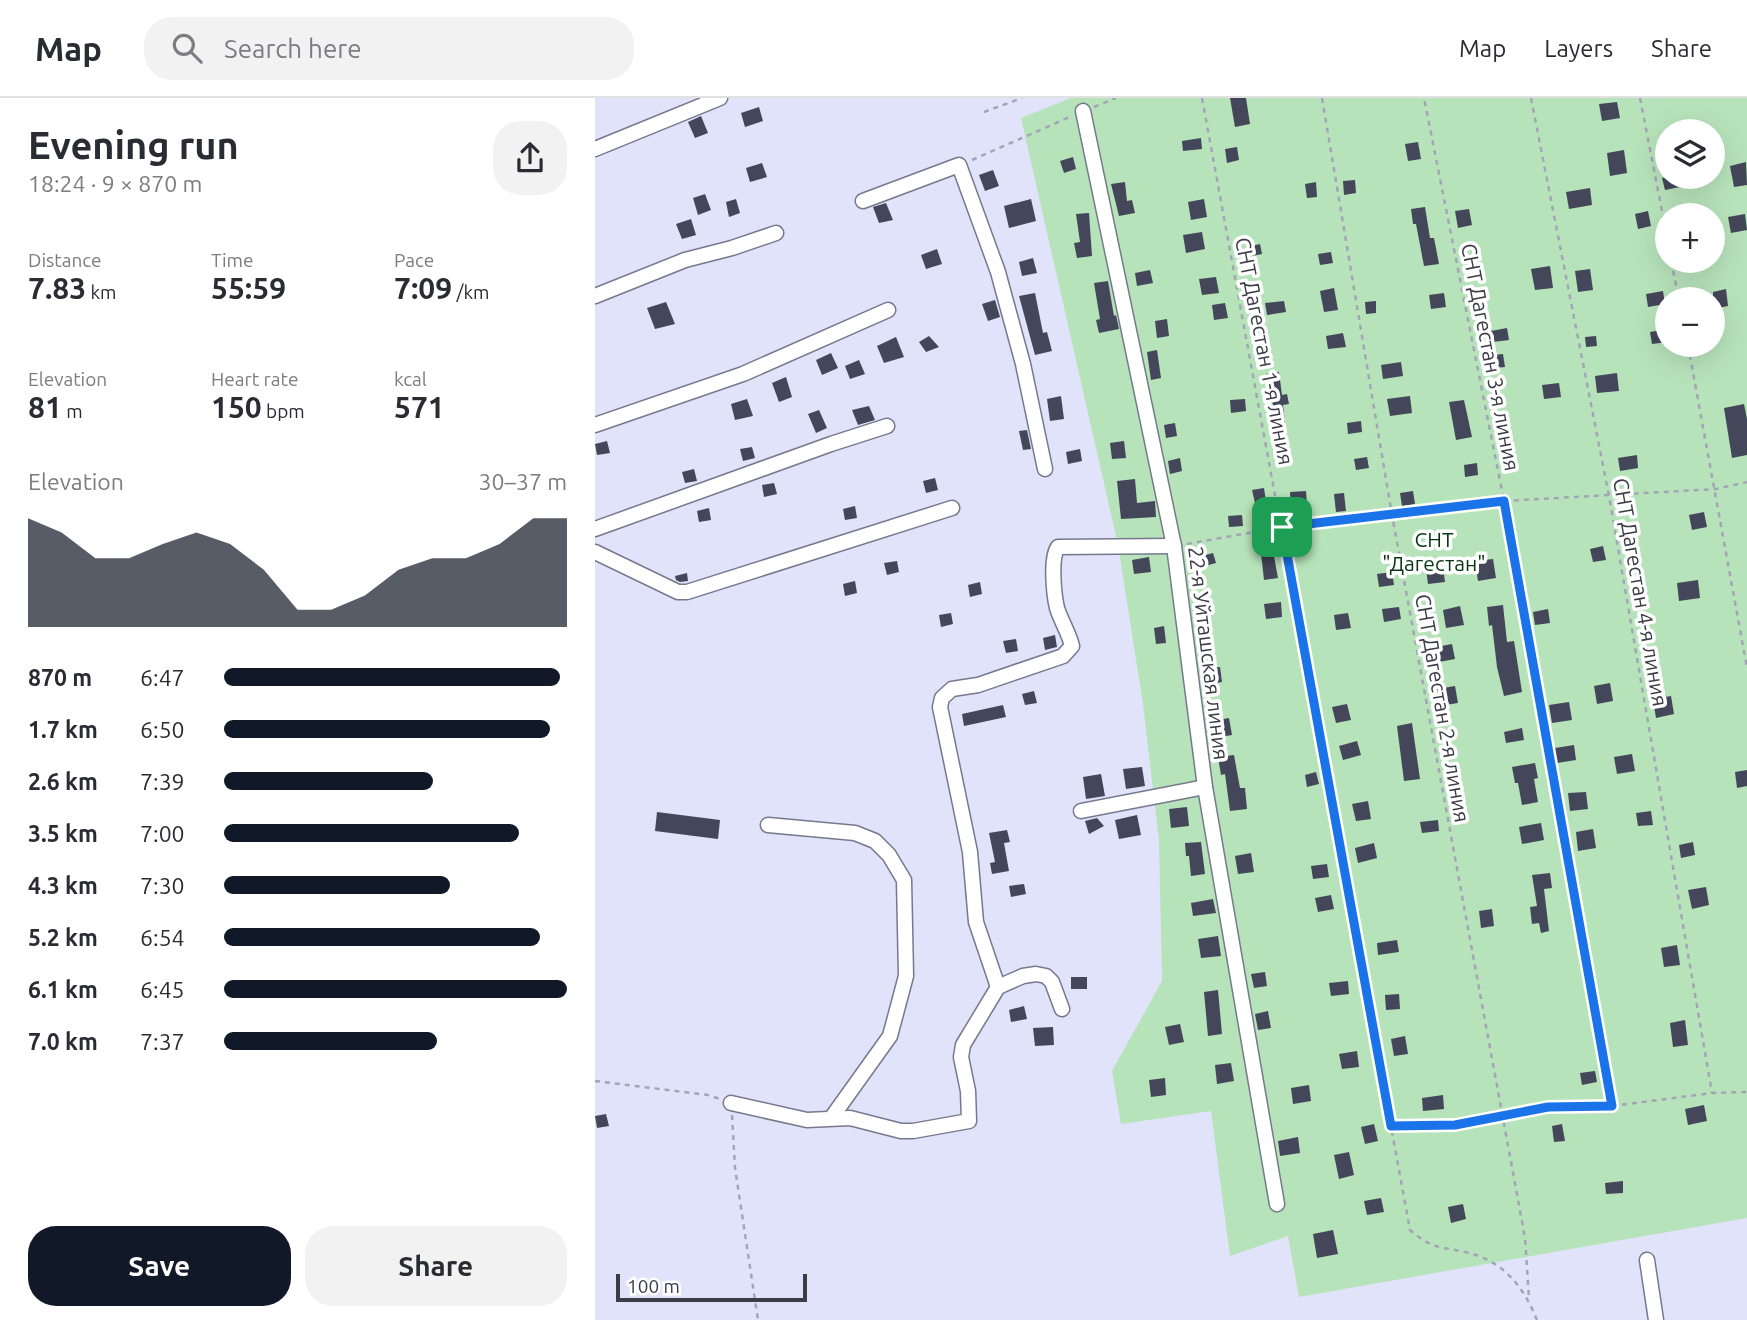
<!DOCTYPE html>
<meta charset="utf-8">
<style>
:root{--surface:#fff;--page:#f2f2f3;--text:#2b2b33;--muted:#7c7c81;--line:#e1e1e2;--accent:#111827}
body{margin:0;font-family:Ubuntu,sans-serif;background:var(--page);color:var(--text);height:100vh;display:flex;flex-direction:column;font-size:26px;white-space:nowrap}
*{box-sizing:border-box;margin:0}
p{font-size:23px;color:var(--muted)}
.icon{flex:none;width:38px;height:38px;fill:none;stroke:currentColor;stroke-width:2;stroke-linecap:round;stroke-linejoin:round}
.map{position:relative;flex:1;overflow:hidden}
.side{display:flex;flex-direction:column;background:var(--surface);width:595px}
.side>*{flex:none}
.buttons{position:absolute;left:1060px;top:21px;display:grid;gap:14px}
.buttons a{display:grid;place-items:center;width:70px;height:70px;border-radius:50%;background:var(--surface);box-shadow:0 7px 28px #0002;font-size:35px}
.scale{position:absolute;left:21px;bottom:18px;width:191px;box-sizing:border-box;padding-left:7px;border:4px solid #3b3c45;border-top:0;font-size:19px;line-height:24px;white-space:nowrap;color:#3b3c45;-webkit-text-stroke:5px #fff;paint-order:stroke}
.pin{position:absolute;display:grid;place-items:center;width:60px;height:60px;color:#fff;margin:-30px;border-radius:14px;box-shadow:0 4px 10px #0006}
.round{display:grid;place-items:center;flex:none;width:74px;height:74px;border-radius:28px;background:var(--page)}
.headline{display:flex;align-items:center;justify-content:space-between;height:119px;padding:0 28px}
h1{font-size:38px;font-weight:600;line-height:52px}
.stats{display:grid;grid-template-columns:repeat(3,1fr);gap:10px;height:119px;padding:7px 28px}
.stats div{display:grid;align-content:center}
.stats b{font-size:30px;font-weight:600}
.stats small{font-size:19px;font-weight:400}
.stats p{font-size:19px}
.chart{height:196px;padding:14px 28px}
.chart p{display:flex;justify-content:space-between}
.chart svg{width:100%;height:126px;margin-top:7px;fill:var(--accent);opacity:.7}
.primary-button{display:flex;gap:14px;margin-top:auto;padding:14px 28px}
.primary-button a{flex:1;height:80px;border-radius:28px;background:var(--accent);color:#fff;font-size:28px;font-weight:600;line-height:80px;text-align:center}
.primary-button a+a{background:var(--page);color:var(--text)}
ul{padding:0 28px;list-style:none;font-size:23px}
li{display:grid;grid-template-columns:112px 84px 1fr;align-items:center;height:52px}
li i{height:18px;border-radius:9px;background:var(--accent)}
header{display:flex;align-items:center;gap:42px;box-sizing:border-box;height:98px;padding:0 35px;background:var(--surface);border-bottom:2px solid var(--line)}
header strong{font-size:33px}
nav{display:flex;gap:38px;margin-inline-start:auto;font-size:24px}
.search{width:490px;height:63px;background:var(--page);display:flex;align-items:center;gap:18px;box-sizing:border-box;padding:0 24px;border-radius:28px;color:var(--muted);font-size:26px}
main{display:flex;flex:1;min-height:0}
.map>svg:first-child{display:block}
.green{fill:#b7e3ba;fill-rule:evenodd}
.building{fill:#444659}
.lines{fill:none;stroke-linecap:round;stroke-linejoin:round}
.minor-casing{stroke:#76798d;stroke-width:17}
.path{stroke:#a3a5b7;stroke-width:2.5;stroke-dasharray:5 5;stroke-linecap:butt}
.minor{stroke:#fff;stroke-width:14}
.route-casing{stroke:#fff;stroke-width:14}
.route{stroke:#1a73e8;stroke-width:9}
.labels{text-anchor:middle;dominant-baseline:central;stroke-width:7;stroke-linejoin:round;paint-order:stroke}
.street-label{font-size:21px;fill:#3b3c45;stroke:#fff}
.park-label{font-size:21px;fill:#083612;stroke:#fff}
</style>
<header>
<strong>Map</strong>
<div class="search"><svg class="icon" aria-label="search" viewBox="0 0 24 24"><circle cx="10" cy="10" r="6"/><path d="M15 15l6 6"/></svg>Search here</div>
<nav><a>Map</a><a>Layers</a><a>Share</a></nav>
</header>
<main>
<section class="side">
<div class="headline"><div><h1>Evening run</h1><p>18:24 · 9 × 870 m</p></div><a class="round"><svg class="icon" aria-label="share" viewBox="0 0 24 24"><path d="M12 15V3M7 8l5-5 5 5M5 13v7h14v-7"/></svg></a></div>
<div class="stats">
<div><p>Distance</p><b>7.83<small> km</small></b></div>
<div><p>Time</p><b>55:59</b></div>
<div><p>Pace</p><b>7:09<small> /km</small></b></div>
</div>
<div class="stats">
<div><p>Elevation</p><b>81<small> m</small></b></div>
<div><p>Heart rate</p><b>150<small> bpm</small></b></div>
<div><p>kcal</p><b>571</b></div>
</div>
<div class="chart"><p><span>Elevation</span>30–37 m</p>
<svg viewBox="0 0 160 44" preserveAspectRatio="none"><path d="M0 44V6L10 11L20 20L30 20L40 15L50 11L60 15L70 24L80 38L90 38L100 33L110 24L120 20L130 20L140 15L150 6L160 6V44z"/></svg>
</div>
<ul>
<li><b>870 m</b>6:47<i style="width:98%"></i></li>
<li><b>1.7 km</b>6:50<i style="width:95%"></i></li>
<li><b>2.6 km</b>7:39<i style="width:61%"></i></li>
<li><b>3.5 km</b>7:00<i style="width:86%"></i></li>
<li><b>4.3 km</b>7:30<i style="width:66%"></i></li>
<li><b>5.2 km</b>6:54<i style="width:92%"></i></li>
<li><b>6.1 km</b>6:45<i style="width:100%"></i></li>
<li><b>7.0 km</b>7:37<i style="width:62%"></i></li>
</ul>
<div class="primary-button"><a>Save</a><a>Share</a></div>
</section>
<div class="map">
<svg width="1152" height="1222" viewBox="0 0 1152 1222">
<rect width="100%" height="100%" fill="#e0e3fa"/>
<path class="green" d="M476,0h676v1120l-448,79 -11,-61 -58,20 -19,-145 -90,13 -9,-53 50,-90 -3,-141 -16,-136 -25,-159 -97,-427zM1073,33h45v46h-45zM1073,117h45v46h-45zM1073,201h45v46h-45z"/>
<g class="building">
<path d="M635,0h16l4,26 -15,3z"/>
<path d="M1022,4l3,16 -18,3 -3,-17z"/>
<path d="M164,9l4,14 -18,6 -4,-14z"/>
<path d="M106,18l7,17 -13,5 -7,-16z"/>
<path d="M606,40l1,11 -19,2 -1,-10z"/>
<path d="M823,44l3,17 -13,2 -3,-17z"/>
<path d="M642,49l2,13 -12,3 -2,-14z"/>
<path d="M1029,52l3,23 -17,3 -3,-23z"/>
<path d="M478,59l3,12 -12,4 -4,-12z"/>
<path d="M1151,64l1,23 -13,2 -4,-21z"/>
<path d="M167,65l5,14 -17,5 -4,-14z"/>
<path d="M398,72l6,16 -14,5 -6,-16z"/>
<path d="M1073,79h10l2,10 -15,3 -3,-12z"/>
<path d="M760,82l1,13 -12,2 -1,-14z"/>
<path d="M530,84l2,19 5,-1 3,13 -16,3 -8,-32z"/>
<path d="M721,84l1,15 -10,1 -2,-14z"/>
<path d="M995,90l2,17 -23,4 -3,-17z"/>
<path d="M110,96l6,16 -13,5 -5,-17z"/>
<path d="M141,101l4,14 -11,4 -3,-15z"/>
<path d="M436,101l5,22 -27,7 -5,-22z"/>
<path d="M609,101l3,18 -16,3 -3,-18z"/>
<path d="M291,105l7,17 -14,3 -6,-16z"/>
<path d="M830,109l5,31h4l5,26 -15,2 -8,-42h-3l-2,-15z"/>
<path d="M874,111l3,16 -14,3 -3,-17z"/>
<path d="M1053,113l3,15 -13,3 -3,-15z"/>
<path d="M494,115l3,43 -15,2 -3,-15 6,-1 -4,-28z"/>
<path d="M1150,116l2,16 -16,3 -3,-16z"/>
<path d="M96,121l5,16 -14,4 -6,-15z"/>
<path d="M607,134l3,17 -19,4 -3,-18z"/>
<path d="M665,146l2,10 -15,3 -1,-10z"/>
<path d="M342,151l5,15 -16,5 -5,-14z"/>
<path d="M736,154l2,11 -13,2 -2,-11z"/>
<path d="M438,160l4,15 -15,3 -3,-14z"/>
<path d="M955,168l3,22 -18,2 -4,-21z"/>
<path d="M995,171l3,21 -15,2 -3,-21z"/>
<path d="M555,172l3,13 -16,3 -2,-13z"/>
<path d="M621,179l3,16 -17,2 -3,-16z"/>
<path d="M513,183l6,35 2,-1 3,14 -20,4 -3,-13 4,-1 -6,-36z"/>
<path d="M739,190l4,22 -14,2 -4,-21z"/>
<path d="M1131,191l2,17 -15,3v-17z"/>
<path d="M1068,193l2,13 -17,3 -2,-13z"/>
<path d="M440,195l8,40 4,-1 5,19 -17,4 -16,-59z"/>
<path d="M849,195l2,14 -15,2 -2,-14z"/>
<path d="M400,202l5,17 -12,4 -6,-17z"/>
<path d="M689,203l2,11 -19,3 -2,-12z"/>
<path d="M781,203v12l-10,1 -1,-12z"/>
<path d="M71,204l9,22 -20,5 -8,-21z"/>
<path d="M630,205l3,15 -14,2 -2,-15z"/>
<path d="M572,221l2,17 -12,2 -2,-17z"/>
<path d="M912,230l2,12 -16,2 -2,-11z"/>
<path d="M1073,231v13l-16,2 -2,-12z"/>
<path d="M748,235l3,14 -18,2 -2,-13z"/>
<path d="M334,238l10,11 -13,5 -7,-10z"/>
<path d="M1001,238l1,10 -11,1 -1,-10z"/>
<path d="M301,239l8,20 -20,6 -7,-17z"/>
<path d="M562,252l4,28 -10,2 -4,-28z"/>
<path d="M236,255l7,15 -16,7 -6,-15z"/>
<path d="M908,256l2,13 -20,2 -2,-13z"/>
<path d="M264,262l6,14 -15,5 -5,-13z"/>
<path d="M806,264l2,14 -20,3 -2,-14z"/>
<path d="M684,274l3,23 5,-1 2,10 -6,1 2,17 -8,1 -11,-49z"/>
<path d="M1022,275l2,18 -22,2 -2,-17z"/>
<path d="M191,279l6,20 -13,5 -7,-19z"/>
<path d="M964,285l2,14 -17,2 -2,-14z"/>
<path d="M466,298l3,23 -14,2 -3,-22z"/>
<path d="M815,298l2,17 -22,3 -3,-17z"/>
<path d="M152,301l6,17 -18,4 -4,-16z"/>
<path d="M650,301l1,12 -15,2 -1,-13z"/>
<path d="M869,302l8,37 -16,3 -7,-38z"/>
<path d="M1149,306l3,15v36l-15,3 -8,-50z"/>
<path d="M274,308l6,14 -17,5 -6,-15z"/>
<path d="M224,312l8,18 -11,5 -8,-19z"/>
<path d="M766,323l1,11 -14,2 -1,-11z"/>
<path d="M580,325l2,13 -11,2 -2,-13z"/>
<path d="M432,332l4,19 -8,1 -4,-19z"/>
<path d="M12,343l3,12 -13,2 -2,-11z"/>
<path d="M529,343l2,17 -14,1 -2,-16z"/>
<path d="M916,343l2,13 -11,2 -2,-13z"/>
<path d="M157,349l3,11 -12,3 -3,-12z"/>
<path d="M485,351l2,12 -14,3 -2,-12z"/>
<path d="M1042,357l1,13 -18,3 -2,-13z"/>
<path d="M772,359l2,11 -13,2 -2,-11z"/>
<path d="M585,360l2,13 -12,3 -2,-13z"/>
<path d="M882,365l1,12 -13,2 -1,-12z"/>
<path d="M99,371l3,12 -12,2 -3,-11z"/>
<path d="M340,380l3,12 -12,3 -3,-12z"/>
<path d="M540,381l2,24 18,-2 1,16 -35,2 -4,-38z"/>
<path d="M179,385l3,11 -13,3 -2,-12z"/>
<path d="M669,390l2,13 -11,2 -3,-13z"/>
<path d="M711,393l1,14 -16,1 -1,-14z"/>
<path d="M818,393l2,13 -13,2 -2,-13z"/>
<path d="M749,395l2,18 -10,1 -2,-18z"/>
<path d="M260,408l2,12 -12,2 -2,-11z"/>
<path d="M114,410l2,12 -12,2 -2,-11z"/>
<path d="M1109,414l3,15 -15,3 -3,-15z"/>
<path d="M647,417l1,11 -14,1 -1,-11z"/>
<path d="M1008,448l3,14 -13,2 -3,-13z"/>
<path d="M678,453l5,27 -14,2 -3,-27z"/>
<path d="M618,455l3,10 -11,3 -3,-10z"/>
<path d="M554,459l2,15 -17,2 -2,-14z"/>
<path d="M898,461l3,19 -18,3 -3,-20z"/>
<path d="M302,463l2,11 -12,3 -3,-12z"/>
<path d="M848,469l2,15 -17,2 -2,-15z"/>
<path d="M797,474l2,13 -15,2 -2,-13z"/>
<path d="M92,475l1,8 -8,1 -4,-2 -1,-4z"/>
<path d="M1103,482l2,18 -21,3 -2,-18z"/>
<path d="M260,483l2,12 -12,3 -2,-12z"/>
<path d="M385,484l2,12 -12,3 -2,-12z"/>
<path d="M686,504l1,15 -16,2 -2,-15z"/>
<path d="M908,507l4,37 7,-1 8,51 -18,4 -7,-29 -5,-42 -3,1 -2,-19z"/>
<path d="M865,508l4,19 -18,3 -3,-18z"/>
<path d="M804,509l2,12 -17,3 -2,-13z"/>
<path d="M953,511l2,14 -15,2 -2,-13z"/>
<path d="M356,515l2,11 -12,3 -2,-12z"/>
<path d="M753,515l3,15 -15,2 -2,-15z"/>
<path d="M569,528l2,17 -10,1 -2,-16z"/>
<path d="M460,537l2,12 -12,3 -2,-12z"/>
<path d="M421,541l2,12 -12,2 -3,-12z"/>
<path d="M857,546l3,15 -16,3 -3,-15z"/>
<path d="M625,569l2,15 -13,2 -3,-15z"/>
<path d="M1015,585l3,18 -16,3 -3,-18z"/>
<path d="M860,588l3,17 -19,3 -2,-17z"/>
<path d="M439,593l3,12 -12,2 -3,-11z"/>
<path d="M1076,598l3,18 -18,4 -3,-19z"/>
<path d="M974,604l3,18 -20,3 -3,-18z"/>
<path d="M752,606l4,16 -15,3 -4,-16z"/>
<path d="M408,607l3,12 -42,9 -2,-12z"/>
<path d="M634,620l3,17 -17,3 -3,-17z"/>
<path d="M817,625l8,56 -16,2 -7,-55z"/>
<path d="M927,630l2,12 -18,3 -2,-11z"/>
<path d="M762,643l4,14 -18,5 -4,-14z"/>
<path d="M979,647l2,15 -19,3 -2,-15z"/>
<path d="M1037,656l3,17 -18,3 -3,-17z"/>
<path d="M639,657l6,33h5l2,21 -17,2 -5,-37 -4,1 -3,-18z"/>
<path d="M940,665l3,15 -4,1 4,23 -16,3 -4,-22h-3l-3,-16z"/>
<path d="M547,669l3,19 -19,3 -3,-20z"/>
<path d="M1152,672v16l-10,2 -2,-16z"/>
<path d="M721,674l3,12 -12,3 -2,-12z"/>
<path d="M506,676l4,22 -19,3 -3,-22z"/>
<path d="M991,694l2,17 -18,2 -2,-18z"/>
<path d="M773,703l3,18 -15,2 -4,-17z"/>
<path d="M592,709l2,19 -18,2 -2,-19z"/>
<path d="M1056,713l2,14 -15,1 -2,-13z"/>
<path d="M62,714l63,8 -2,19 -63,-8z"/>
<path d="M542,717l4,20 -22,4 -4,-19z"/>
<path d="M502,720l7,8 -15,8 -4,-13z"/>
<path d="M843,722l1,11 -17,2 -2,-11z"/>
<path d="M946,725l3,17 -22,4 -3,-17z"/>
<path d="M998,731l3,19 -18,3 -2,-19z"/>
<path d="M412,732l3,12 -6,1 5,28 -17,3 -2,-11 5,-1 -6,-29z"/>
<path d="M606,744l4,32 -14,2 -2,-20h-3l-1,-13z"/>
<path d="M1098,744l2,13 -14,3 -2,-13z"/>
<path d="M779,745l3,15 -19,5 -3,-15z"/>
<path d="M656,755l3,19 -16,2 -3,-18z"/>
<path d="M732,766l2,13 -16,2 -2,-13z"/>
<path d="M955,775l2,15 -8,1 5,42 -8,2 -2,-10 -7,1 -2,-17 7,-1 -5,-31z"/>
<path d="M429,786l2,10 -15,3 -2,-11z"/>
<path d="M1111,789l3,18 -17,4 -4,-19z"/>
<path d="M736,797l3,14 -16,3 -3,-14z"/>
<path d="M618,801l3,14 -23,3 -2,-13z"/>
<path d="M897,811l2,17 -13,2 -2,-17z"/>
<path d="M623,838l3,20 -20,2 -3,-19z"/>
<path d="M802,842l2,12 -21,3 -1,-12z"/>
<path d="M1082,847l3,20 -16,2 -3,-19z"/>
<path d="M670,874l2,14 -13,2 -3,-14z"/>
<rect x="476" y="879" width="16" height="12"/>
<path d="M753,883l1,13 -18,2 -2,-13z"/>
<path d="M623,892l4,44 -14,2 -4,-44z"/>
<path d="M804,896l1,15 -14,1 -1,-15z"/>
<path d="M429,908l3,13 -16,3 -2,-12z"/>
<path d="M673,913l3,17 -13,2 -3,-16z"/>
<path d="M1090,922l3,25 -15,2 -3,-24z"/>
<path d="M585,926l4,18 -15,3 -4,-18z"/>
<path d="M458,929l1,18 -19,1 -2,-18z"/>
<path d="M810,938l3,18 -14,2 -3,-17z"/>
<path d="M762,953l2,16 -17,2 -3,-15z"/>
<path d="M636,965l3,18 -17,3 -2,-19z"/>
<path d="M1000,973l2,11 -15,3 -2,-12z"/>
<path d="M570,980l1,17 -15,2 -2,-17z"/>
<path d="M714,987l2,16 -18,3 -2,-16z"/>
<path d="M848,997l1,14 -21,2 -1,-13z"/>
<path d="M1109,1007l3,16 -19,4 -3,-16z"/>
<path d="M11,1016l3,12 -12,2 -2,-12z"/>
<path d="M779,1026l4,17 -13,3 -4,-17z"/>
<path d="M967,1026l3,17 -11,1 -2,-16z"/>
<path d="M703,1039l2,16 -20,3 -2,-15z"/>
<path d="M754,1054l5,23 -15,4 -5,-24z"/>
<path d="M1028,1083v12l-17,1 -1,-11z"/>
<path d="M786,1100l3,14 -17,3 -3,-14z"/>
<path d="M868,1106l3,15 -15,4 -3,-16z"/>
<path d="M738,1132l5,24 -21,4 -4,-24z"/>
</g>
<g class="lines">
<g class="minor-casing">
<g id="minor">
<path d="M488,13l91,435 31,241 72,417"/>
<path d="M0,51l125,-51"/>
<path d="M268,103l96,-36 39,107 25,92 22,105"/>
<path d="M0,198l90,-36 47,-12 44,-15"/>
<path d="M0,327l148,-51 145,-64"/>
<path d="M0,431l236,-85 56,-18"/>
<path d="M0,454l83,40h9l265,-84"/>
<path d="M486,713l124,-24"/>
<path d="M173,727l87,8 20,8 14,14 15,25 2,96 -16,60 -58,81"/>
<path d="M403,889l-22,-65 -6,-70 -30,-145 2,-9 10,-9 26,-4 85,-29 9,-10c-3,-13 -11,-25 -15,-38 -3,-13 -7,-50 1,-61l116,-1"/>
<path d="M136,1005l76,17 43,-2 51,13h12l56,-10 -1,-30 -7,-34 2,-12 35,-58 25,-11 13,-2 10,2 6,6 10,27"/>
<path d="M1052,1162l9,60"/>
</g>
</g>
<g class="path">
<path d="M607,0l208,1132c22,19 28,16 55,22 37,8 58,33 72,68"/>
<path d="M727,0l70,417 133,723 4,60"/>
<path d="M936,0l78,398 103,597"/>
<path d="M1045,0l28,144"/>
<path d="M499,9l22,-9"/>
<path d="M389,14l38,-14"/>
<path d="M377,62l100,-44"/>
<path d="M1076,163l8,38"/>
<path d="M1093,247l59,323"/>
<path d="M592,446l95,-17 222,-26 212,-12 31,-7"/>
<path d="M0,983l113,14 12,4"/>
<path d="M1017,1008l100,-13 35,-1"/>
<path d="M137,1017l3,53 23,152"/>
<path d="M796,1028l64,-1 93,-18 64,-1 -108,-605 -80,-403"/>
</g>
<use href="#minor" class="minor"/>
</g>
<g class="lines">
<g class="route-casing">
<path id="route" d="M909,403l108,605 -64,1 -93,18 -64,1 -109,-599z"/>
</g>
<use href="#route" class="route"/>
</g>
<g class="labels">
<g class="street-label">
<text transform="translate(670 253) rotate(79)">СНТ Дагестан 1-я линия</text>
<text transform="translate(896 259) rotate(79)">СНТ Дагестан 3-я линия</text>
<text transform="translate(1046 494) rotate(80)">СНТ Дагестан 4-я линия</text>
<text transform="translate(614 555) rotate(83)">22-я Уйташская линия</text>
<text transform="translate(848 610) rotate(80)">СНТ Дагестан 2-я линия</text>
</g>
<g class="park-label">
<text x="839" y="441">СНТ<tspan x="839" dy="24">"Дагестан"</tspan></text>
</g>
</g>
</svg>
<div class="buttons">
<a><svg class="icon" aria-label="layers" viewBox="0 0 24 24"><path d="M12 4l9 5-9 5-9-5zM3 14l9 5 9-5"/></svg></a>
<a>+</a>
<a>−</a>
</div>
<div class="scale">100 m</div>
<div class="pin" style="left:687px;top:429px;background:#1e9e55"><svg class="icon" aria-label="arrive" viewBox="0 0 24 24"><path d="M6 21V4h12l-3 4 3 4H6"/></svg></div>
</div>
</main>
